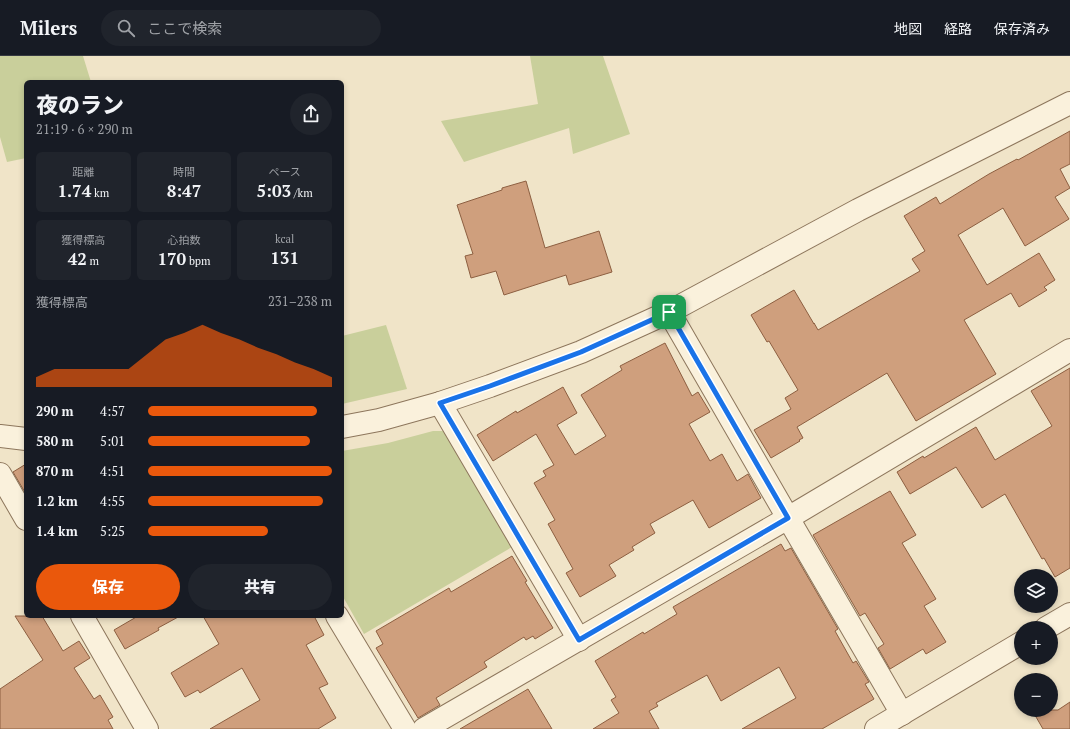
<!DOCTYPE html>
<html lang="ja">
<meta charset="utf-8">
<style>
:root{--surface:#171b24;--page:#20242c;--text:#f1f3f6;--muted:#9ea1a6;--line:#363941;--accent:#ea580c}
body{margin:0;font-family:"PT Serif","Noto Sans JP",serif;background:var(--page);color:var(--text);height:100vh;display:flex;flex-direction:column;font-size:15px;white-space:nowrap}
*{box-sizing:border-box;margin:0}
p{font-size:13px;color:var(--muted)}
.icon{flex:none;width:22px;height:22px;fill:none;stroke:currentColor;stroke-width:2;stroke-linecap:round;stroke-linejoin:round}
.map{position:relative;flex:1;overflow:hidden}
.drawer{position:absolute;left:24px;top:24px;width:320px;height:538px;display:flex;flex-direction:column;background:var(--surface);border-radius:6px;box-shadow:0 2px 6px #0003}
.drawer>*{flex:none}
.fabs{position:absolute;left:1014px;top:513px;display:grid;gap:8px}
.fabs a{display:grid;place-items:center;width:44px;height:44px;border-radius:50%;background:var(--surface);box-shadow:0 2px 6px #0003;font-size:20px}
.pin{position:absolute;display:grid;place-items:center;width:34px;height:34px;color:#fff;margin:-17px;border-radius:8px;box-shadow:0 2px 6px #0006}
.round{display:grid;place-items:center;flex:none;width:42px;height:42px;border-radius:21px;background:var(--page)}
.overview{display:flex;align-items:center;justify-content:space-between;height:68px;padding:0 12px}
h1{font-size:22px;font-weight:800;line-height:30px}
.figures{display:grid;grid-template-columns:repeat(3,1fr);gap:6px;height:68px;padding:4px 12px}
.figures div{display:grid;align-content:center;border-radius:6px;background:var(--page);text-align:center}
.figures b{font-size:17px;font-weight:800}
.figures small{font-size:11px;font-weight:400}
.figures p{font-size:11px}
.chart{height:112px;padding:8px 12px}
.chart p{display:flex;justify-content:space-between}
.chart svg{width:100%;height:72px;margin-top:4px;fill:var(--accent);opacity:.7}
.cta{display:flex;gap:8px;margin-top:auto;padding:8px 12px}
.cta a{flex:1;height:46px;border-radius:24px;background:var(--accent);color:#fff;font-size:16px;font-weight:800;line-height:46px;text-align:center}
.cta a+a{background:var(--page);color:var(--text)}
ul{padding:0 12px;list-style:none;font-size:13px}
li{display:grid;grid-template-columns:64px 48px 1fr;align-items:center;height:30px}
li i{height:10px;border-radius:5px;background:var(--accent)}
header{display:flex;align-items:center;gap:24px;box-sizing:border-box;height:56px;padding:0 20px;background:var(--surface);border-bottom:1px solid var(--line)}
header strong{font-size:19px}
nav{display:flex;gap:22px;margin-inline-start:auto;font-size:14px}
.search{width:280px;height:36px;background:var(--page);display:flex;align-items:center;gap:10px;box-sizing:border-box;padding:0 14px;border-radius:22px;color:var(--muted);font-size:15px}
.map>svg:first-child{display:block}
.green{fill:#c9cf9b}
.building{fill:#cf9f7d;stroke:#8d5f41}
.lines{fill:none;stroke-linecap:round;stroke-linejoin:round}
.minor-casing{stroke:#8d765c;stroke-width:24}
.tertiary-casing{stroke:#8d765c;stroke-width:24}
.minor{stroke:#faf1dc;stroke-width:22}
.tertiary{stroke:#faf1dc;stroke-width:22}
.route-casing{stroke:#fff;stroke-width:8}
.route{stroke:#1a73e8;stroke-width:5}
</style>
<header>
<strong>Milers</strong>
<div class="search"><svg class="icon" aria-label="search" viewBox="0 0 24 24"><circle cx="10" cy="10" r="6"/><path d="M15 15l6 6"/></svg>ここで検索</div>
<nav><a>地図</a><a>経路</a><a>保存済み</a></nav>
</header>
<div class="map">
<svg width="1070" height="673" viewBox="0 0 1070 673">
<rect width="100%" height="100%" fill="#f0e4c8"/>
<g class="green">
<path d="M0,0h83l8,26h-65v76l-19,4 -7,-25z"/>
<path d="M530,0h73l27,78 -57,20 -4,-26 -105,34 -23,-41 97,-17z"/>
<path d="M386,269l21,64 -65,15v-68z"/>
<path d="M433,375h11l68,116 -148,87 -22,-39v-144l46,-8z"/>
</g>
<g class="building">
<path d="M1070,75v33l-10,5 10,19 -15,9 14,22 -44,27 -22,-38 -45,27 29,50 52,-32 16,27 -11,7 3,3 -28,17 -8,-14 -47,27 32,54 -80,47 -29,-48 -90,54 6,11 -4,2 1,1 -29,17 -17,-28 37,-21 -6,-11 13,-8 -29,-49 -2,1 -16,-27 43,-25 20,34v-1l4,7 102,-59 -8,-12 13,-8 -21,-35 32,-19 4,7 49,-30 28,-15 1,1z"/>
<path d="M526,125l19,67 54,-17 13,41 -43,13 -3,-10 -62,20 -8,-24 -25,7 -6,-22 8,-2 -16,-49 45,-15v-2z"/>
<path d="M665,287l27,53 6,-4 12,20 -21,12 21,37 12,-7 15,27 11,-7 13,24 -52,30 -16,-28 -43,24 5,9 -23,14 2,3 -25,15 7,11 -36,21 -14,-24 7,-4 -25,-45 7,-4 -21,-37 12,-7 -3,-5 11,-6 -18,-31 -43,27 -16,-26 39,-24 1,2 46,-26 14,26 -20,12 18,30 31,-19 -25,-41 41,-25 -2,-4z"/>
<path d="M1070,312v200l-15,9 -11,-19 -2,1 -37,-65 -23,14 -26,-41 -46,27 -13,-22 26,-16 1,2 52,-31 19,33 57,-34 -21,-35z"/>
<path d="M26,408v30l-13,-22z"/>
<path d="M890,435l26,44 -14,8 34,56 -12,7 22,36 -20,12 -3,-5 -33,20 -12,-21 6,-4 -19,-31 -5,3 -47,-81z"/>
<path d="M781,488l4,7 6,-3 47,81 -3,2 18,32 3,-2 13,21 -4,2 9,15 -52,30h-80l54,-31 -17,-31 -58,34 -14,-26 -51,28 2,3 -9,5 10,18h-66l26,-16 -8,-13 5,-3 -21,-36 48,-29 1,2 33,-20 -4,-7z"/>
<path d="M512,500l15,25 -2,1 28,46 -18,11 -2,-3 -7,4 -2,-3 -40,25 3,5 -51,31 4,7 -22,13 -42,-70 7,-4 -7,-13 73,-43 2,4z"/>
<path d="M15,560h27l21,35 16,-10 11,17 -16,10 20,31 6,-4 13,22 -5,3 5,9h-113v-40l43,-29z"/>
<path d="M138,560h42l-22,12 1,2 -34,19 -11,-19z"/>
<path d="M203,560h111l10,19 -18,10 22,39 -9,4 17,30 -18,11h-108l50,-29 -18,-32 -42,25 -2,-3 -13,7 -14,-24 48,-29z"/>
<path d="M528,633l24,40h-92z"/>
<path d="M1070,646v27h-27l-11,-19h26z"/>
</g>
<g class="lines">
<g class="minor-casing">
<g id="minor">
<path d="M669,256l119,206 114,196"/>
<path d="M440,347l139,237"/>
<path d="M0,418l26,45"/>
<path d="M82,560l65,113"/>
<path d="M424,673l364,-211 282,-168"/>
</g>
</g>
<g class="tertiary-casing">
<g id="tertiary">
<path d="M342,371l37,-7 61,-17 50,-17 91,-34 88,-40 189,-102 212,-107"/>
<path d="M0,380l26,3"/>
<path d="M337,560l68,113"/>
<path d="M1046,572l24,-14"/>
<path d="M876,673l145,-86"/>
</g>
</g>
<use href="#minor" class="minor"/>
<use href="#tertiary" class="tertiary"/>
</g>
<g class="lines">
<g class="route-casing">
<path id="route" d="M669,256l119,206 -209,122 -139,-237 50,-17 91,-34z"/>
</g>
<use href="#route" class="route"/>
</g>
</svg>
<div class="fabs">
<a><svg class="icon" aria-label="layers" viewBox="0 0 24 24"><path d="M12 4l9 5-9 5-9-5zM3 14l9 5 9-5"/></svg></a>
<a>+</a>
<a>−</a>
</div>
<div class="pin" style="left:669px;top:256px;background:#1e9e55"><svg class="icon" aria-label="arrive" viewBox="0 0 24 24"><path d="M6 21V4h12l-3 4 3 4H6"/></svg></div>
<section class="drawer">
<div class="overview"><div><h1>夜のラン</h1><p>21:19 · 6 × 290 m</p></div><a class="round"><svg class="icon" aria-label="share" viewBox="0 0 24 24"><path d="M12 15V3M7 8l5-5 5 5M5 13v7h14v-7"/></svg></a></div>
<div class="figures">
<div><p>距離</p><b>1.74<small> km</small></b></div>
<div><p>時間</p><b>8:47</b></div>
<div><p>ペース</p><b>5:03<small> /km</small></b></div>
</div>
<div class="figures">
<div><p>獲得標高</p><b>42<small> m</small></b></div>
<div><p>心拍数</p><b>170<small> bpm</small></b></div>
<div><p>kcal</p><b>131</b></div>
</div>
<div class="chart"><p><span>獲得標高</span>231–238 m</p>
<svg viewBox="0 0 160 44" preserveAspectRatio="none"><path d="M0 44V38L10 33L20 33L30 33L40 33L50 33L60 24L70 15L80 11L90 6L100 11L110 15L120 20L130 24L140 29L150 33L160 38V44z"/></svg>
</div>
<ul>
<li><b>290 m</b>4:57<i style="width:92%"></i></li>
<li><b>580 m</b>5:01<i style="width:88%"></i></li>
<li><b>870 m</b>4:51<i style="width:100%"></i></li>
<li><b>1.2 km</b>4:55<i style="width:95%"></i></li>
<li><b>1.4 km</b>5:25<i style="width:65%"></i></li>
</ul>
<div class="cta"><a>保存</a><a>共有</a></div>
</section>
</div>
